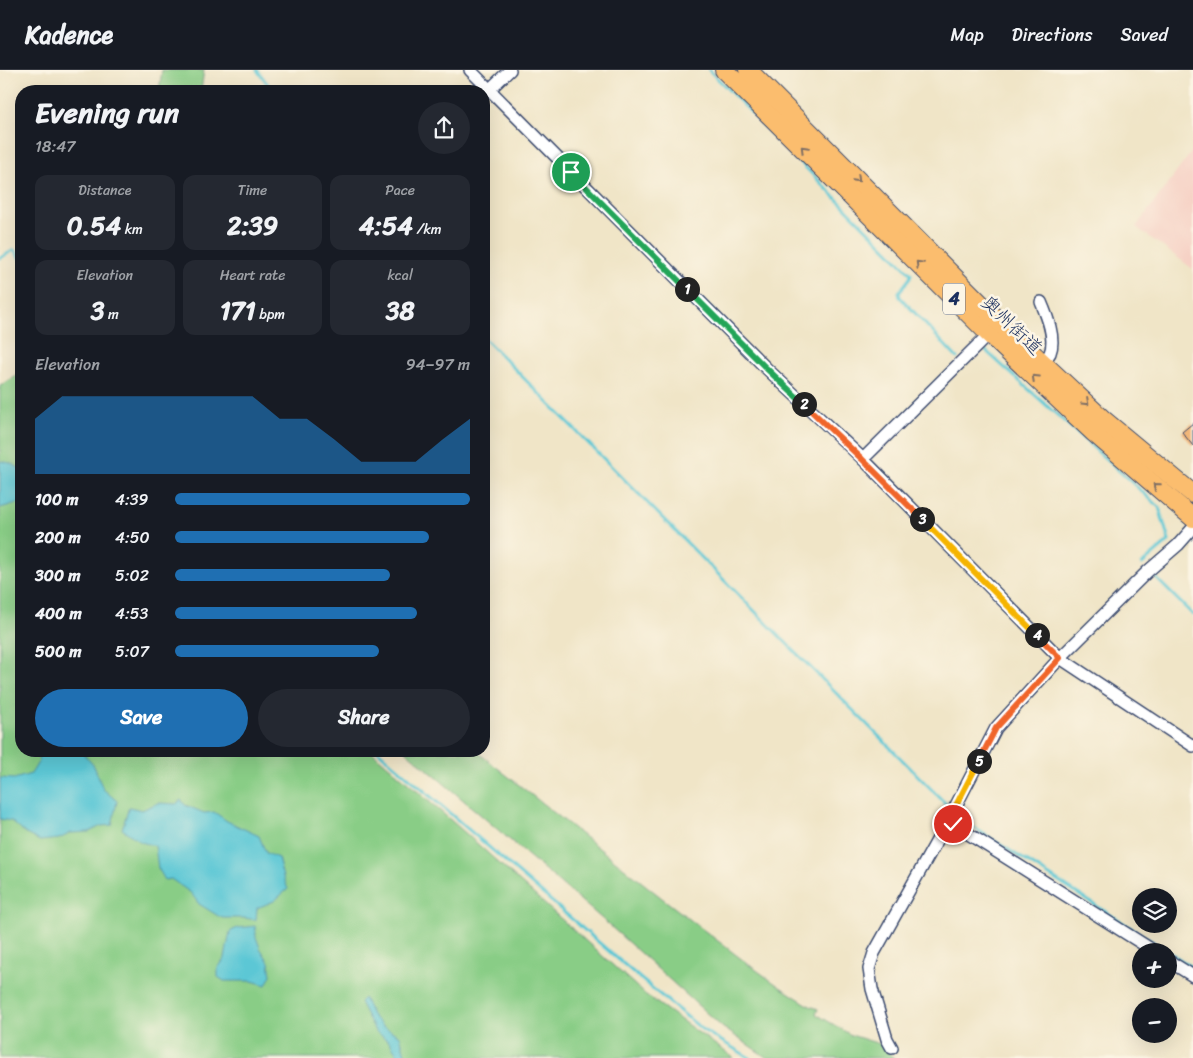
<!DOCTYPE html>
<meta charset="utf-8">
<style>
:root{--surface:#171b24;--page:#242831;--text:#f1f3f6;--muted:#9ea1a6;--line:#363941;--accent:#1f6fb2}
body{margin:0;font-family:Sriracha,"Klee One",sans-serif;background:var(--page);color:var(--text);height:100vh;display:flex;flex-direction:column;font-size:19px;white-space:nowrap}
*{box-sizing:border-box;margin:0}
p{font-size:16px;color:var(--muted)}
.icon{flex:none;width:28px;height:28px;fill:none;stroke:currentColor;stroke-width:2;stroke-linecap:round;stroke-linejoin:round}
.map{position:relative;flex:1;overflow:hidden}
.sheet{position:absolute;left:15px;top:15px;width:475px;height:672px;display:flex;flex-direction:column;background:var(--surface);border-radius:20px;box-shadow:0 5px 20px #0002}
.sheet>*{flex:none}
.buttons{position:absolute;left:1132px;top:818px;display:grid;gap:10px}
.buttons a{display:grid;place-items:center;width:45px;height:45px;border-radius:50%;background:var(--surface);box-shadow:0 5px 20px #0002;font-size:25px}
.pin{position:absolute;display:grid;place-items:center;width:42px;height:42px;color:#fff;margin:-21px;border:2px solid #fff;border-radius:50%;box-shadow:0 1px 5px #0007}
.km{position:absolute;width:25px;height:25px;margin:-12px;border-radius:50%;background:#222;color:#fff;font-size:14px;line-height:25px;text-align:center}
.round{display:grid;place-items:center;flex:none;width:52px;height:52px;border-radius:26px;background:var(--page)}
.overview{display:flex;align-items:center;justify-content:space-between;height:85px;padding:0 20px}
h1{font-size:28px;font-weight:700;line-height:38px}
.stats{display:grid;grid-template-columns:repeat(3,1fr);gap:8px;height:85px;padding:5px 20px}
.stats div{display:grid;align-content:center;border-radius:12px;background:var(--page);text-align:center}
.stats b{font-size:25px;font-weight:700}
.stats small{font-size:14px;font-weight:400}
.stats p{font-size:14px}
.chart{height:140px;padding:10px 20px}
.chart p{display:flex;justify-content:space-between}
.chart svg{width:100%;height:90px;margin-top:5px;fill:var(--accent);opacity:.7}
.action{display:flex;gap:10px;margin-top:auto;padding:10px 20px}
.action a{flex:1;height:58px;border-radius:30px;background:var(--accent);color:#fff;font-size:20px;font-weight:700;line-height:58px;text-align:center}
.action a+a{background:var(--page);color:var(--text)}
ul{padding:0 20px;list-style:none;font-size:16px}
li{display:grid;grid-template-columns:80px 60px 1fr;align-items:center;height:38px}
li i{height:12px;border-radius:6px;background:var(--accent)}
header{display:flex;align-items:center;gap:30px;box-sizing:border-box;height:70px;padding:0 25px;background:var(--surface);border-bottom:1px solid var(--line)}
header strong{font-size:24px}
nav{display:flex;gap:28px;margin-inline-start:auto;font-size:18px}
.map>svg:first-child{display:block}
.built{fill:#f6d1c5}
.green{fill:#89cd86;stroke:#527e72}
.water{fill:#5cc7d5;stroke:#3c7b9a}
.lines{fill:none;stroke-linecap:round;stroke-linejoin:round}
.stream{stroke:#5cc7d5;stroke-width:3}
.building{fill:#f1b679}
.minor-casing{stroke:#3b4a6e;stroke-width:14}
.trunk-casing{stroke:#3b4a6e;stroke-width:20}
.minor{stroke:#fff;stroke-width:11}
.trunk{stroke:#fbbd6e;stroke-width:18}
.oneway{stroke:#806f65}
.split-1-casing{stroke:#fff;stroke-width:10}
.split-2-casing{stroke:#fff;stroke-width:10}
.split-3-casing{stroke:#fff;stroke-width:10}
.split-4-casing{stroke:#fff;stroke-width:10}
.split-5-casing{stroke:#fff;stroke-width:10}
.split-6-casing{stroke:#fff;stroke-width:10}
.split-1{stroke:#22a559;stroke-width:6}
.split-2{stroke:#22a559;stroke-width:6}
.split-3{stroke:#f0652b;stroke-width:6}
.split-4{stroke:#f5b400;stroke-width:6}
.split-5{stroke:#f0652b;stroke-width:6}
.split-6{stroke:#f5b400;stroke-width:6}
.labels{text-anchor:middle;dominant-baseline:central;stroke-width:5;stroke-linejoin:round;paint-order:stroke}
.shield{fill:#fcf5e5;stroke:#5e6a86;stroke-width:1}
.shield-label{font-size:18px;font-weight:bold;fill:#1b2f5e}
.street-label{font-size:19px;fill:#1b2f5e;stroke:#fcf5e5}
</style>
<header>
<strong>Kadence</strong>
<nav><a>Map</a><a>Directions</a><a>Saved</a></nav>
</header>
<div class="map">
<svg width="1193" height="988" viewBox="0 0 1193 988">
<rect width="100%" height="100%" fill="#fcf5e5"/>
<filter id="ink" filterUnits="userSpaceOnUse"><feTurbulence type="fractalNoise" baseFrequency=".02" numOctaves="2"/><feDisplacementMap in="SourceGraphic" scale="10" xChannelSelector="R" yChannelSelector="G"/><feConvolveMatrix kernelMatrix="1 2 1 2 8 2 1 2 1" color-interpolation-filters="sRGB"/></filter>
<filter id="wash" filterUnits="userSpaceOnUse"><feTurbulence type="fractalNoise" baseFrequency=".0096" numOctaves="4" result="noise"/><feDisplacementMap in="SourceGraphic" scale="20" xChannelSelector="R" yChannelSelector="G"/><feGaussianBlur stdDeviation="1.12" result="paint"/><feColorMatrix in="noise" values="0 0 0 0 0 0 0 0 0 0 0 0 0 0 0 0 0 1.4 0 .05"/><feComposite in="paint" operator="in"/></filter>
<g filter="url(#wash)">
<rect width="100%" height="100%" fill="#f0e5c7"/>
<path class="built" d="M1193,80v119l-57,-42z"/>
<g class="green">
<path d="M162,0h42l-3,21h-42z"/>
<path d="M21,303v378h350l91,79 184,165 88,63h-734v-672z"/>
<path d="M406,681h70l186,147 86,66 32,23 30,19 8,3 -2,5 35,21 32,10 11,13h-127l-4,-3 -41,-28 -114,-103z"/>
</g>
<g class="water">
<path d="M0,391l10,2 11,6v33l-21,6z"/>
<path d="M36,681h45l13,15 9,23 14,12 -5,24 -11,1 -12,6 -18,1 -12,6 -19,2 -14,-7 -15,-13 -11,-2v-41l14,1 17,-5 8,-13z"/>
<path d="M181,730l4,5 19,8 10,-1 13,9 32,15 7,17 12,5 5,19 5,12 -14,12 -17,7 -1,12 -11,-2h-22l-3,-1 -21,-13 -8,-11 -20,-14 -6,1 -7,-12 -3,-22 -14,-4 -19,-13 7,-22 13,3 16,-7 18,1z"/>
<path d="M255,856l1,11 4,11 9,14 2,13 -5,10 -14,-4h-28l-6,-4v-9l7,-10 5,-26c8,-6 15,-4 25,-6z"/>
<path d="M364,928l8,17 10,11 18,10 6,22h-6l-11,-17 -14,-10 -15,-29z"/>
</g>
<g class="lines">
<g class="stream">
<path d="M257,0l16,21"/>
<path d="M709,0l202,204 -1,4 -11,14 1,5 57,61"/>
<path d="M0,188l14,-8 7,10"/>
<path d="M484,268l465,469"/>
<path d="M985,280l174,157 10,34 -27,23"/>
<path d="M1155,507l38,38"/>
<path d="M378,681l263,228 62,51 47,28"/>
<path d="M959,748l208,133"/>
<path d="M1169,882l24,16"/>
</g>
</g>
<g id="blocks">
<path class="building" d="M1193,353v23l-11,-14z"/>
</g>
</g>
<g filter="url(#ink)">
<use href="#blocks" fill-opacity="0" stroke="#3b4a6e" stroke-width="1"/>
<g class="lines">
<g class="minor-casing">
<g id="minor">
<path d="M470,0l296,298 97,91 197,199 133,88"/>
<path d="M489,20l21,-20"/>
<path d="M1041,232c6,14 15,36 9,51 -2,3 -4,7 -6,10"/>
<path d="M863,389l126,-125"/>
<path d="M948,751l206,130"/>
<path d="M1169,891l24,15"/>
<path d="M892,978l-5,-9 -15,-50 -3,-20 5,-16 74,-132 48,-93 64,-70 88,-87 30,-26 15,-17"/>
</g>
</g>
<g class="trunk-casing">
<g id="trunk">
<path d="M724,0l265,264 105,99 99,85"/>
<path d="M748,0l252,253 105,98 88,73"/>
</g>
</g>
<use href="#minor" class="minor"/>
<use href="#trunk" class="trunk"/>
</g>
<defs><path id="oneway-chevron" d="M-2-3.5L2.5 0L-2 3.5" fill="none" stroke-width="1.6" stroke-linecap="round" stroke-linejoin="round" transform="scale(1.25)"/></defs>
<g class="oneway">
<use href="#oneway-chevron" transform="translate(804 79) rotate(-135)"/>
<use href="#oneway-chevron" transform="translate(857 109) rotate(45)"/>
<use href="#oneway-chevron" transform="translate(919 194) rotate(-135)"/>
<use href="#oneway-chevron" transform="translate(1035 308) rotate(-137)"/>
<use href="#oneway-chevron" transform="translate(1086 332) rotate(43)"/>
<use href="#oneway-chevron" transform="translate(1156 416) rotate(-139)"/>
</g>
</g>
<g class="lines" filter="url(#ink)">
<g class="split-1-casing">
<path id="split-1" d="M571,102l116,117"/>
</g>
<g class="split-2-casing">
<path id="split-2" d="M687,219l79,79 38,36"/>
</g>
<g class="split-3-casing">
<path id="split-3" d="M804,334l58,55 60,60"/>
</g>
<g class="split-4-casing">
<path id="split-4" d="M922,449l115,116"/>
</g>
<g class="split-5-casing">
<path id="split-5" d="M979,691l17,-33 64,-70 -23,-23"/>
</g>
<g class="split-6-casing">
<path id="split-6" d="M953,754l-5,-3 31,-60"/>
</g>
<use href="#split-1" class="split-1"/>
<use href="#split-2" class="split-2"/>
<use href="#split-3" class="split-3"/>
<use href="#split-4" class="split-4"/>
<use href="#split-5" class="split-5"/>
<use href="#split-6" class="split-6"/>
</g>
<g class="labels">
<rect class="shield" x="943" y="213.5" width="22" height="31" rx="4"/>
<g class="shield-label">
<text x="954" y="229">4</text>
</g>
<g class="street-label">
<text transform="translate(1012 255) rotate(44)">奥州街道</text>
</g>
</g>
</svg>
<div class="buttons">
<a><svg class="icon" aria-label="layers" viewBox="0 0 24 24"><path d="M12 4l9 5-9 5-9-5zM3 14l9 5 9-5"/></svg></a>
<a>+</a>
<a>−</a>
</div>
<div class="pin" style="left:571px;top:102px;background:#1e9e55"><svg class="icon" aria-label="arrive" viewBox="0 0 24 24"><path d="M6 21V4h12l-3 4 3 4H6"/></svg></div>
<div class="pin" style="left:953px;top:754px;background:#d93025"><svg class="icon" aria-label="check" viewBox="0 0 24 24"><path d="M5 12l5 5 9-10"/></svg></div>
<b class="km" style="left:687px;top:219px">1</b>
<b class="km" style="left:804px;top:334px">2</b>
<b class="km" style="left:922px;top:449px">3</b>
<b class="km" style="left:1037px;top:565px">4</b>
<b class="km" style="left:979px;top:691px">5</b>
<section class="sheet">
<div class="overview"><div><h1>Evening run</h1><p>18:47</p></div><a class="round"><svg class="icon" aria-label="share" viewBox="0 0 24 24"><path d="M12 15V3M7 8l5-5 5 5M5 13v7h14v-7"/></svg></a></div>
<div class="stats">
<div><p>Distance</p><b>0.54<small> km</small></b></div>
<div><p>Time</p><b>2:39</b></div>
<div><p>Pace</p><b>4:54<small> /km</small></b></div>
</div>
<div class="stats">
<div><p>Elevation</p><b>3<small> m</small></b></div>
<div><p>Heart rate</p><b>171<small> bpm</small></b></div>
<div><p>kcal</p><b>38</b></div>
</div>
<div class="chart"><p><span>Elevation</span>94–97 m</p>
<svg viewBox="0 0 160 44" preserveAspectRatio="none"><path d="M0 44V17L10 6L20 6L30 6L40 6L50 6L60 6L70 6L80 6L90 17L100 17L110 27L120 38L130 38L140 38L150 27L160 17V44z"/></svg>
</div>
<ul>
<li><b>100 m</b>4:39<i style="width:100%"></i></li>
<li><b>200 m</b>4:50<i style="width:86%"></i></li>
<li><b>300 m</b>5:02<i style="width:73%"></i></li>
<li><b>400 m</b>4:53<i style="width:82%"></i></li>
<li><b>500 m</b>5:07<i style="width:69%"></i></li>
</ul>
<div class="action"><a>Save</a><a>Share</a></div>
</section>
</div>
